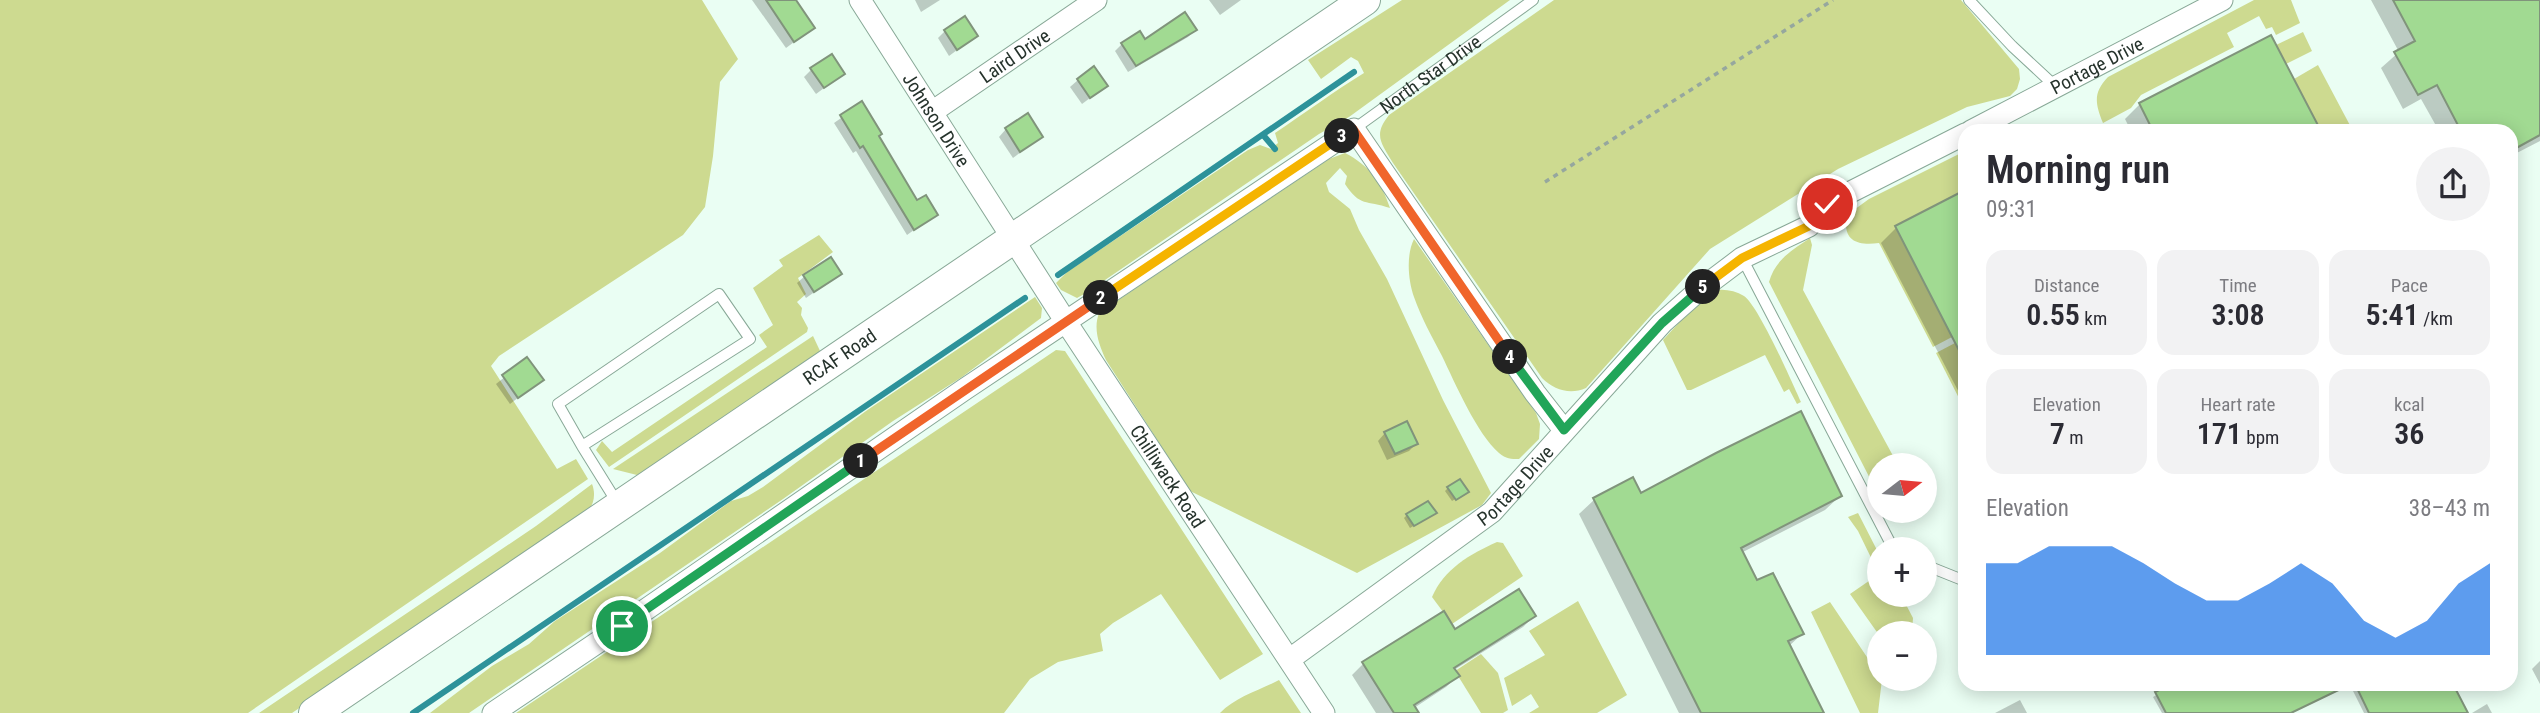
<!DOCTYPE html>
<meta charset="utf-8">
<style>
:root{--surface:#fff;--page:#f2f2f3;--text:#2b2b33;--muted:#7c7c81;--accent:#1a73e8}
body{margin:0;font-family:"Roboto Condensed",sans-serif;background:var(--page);color:var(--text);height:100vh;display:flex;flex-direction:column;font-size:26px;white-space:nowrap}
*{box-sizing:border-box;margin:0}
p{font-size:23px;color:var(--muted)}
.icon{flex:none;width:38px;height:38px;fill:none;stroke:currentColor;stroke-width:2;stroke-linecap:round;stroke-linejoin:round}
.map{position:relative;flex:1;overflow:hidden}
.sheet{position:absolute;left:1958px;top:124px;width:560px;height:567px;display:flex;flex-direction:column;background:var(--surface);border-radius:21px;box-shadow:0 4px 18px #0003}
.sheet>*{flex:none}
.needle{width:46px;rotate:74deg}
.fabs{position:absolute;left:1867px;top:453px;display:grid;gap:14px}
.fabs a{display:grid;place-items:center;width:70px;height:70px;border-radius:50%;background:var(--surface);box-shadow:0 4px 18px #0003;font-size:35px}
.pin{position:absolute;display:grid;place-items:center;width:60px;height:60px;color:#fff;margin:-30px;border:4px solid #fff;border-radius:50%;box-shadow:0 2px 7px #0007}
.km{position:absolute;width:35px;height:35px;margin:-18px;border-radius:50%;background:#222;color:#fff;font-size:19px;line-height:35px;text-align:center}
.round{display:grid;place-items:center;flex:none;width:74px;height:74px;border-radius:37px;background:var(--page)}
.head{display:flex;align-items:center;justify-content:space-between;height:119px;padding:0 28px}
h1{font-size:38px;font-weight:600;line-height:52px}
.figures{display:grid;grid-template-columns:repeat(3,1fr);gap:10px;height:119px;padding:7px 28px}
.figures div{display:grid;align-content:center;border-radius:18px;background:var(--page);text-align:center}
.figures b{font-size:30px;font-weight:600}
.figures small{font-size:19px;font-weight:400}
.figures p{font-size:19px}
.chart{height:196px;padding:14px 28px}
.chart p{display:flex;justify-content:space-between}
.chart svg{width:100%;height:126px;margin-top:7px;fill:var(--accent);opacity:.7}
.map>svg:first-child{display:block}
.green{fill:#cdda90}
.shadow{fill:#0003}
.lines{fill:none;stroke-linecap:round;stroke-linejoin:round}
.stream{stroke:#2d929a;stroke-width:6}
.building{fill:#a1da92;stroke:#80947b;stroke-width:2}
.service-casing{stroke:#88a897;stroke-width:12}
.minor-casing{stroke:#88a897;stroke-width:23}
.secondary-casing{stroke:#88a897;stroke-width:32}
.path{stroke:#96a79e;stroke-width:3.5;stroke-dasharray:5 5;stroke-linecap:butt}
.service{stroke:#fff;stroke-width:10}
.minor{stroke:#fff;stroke-width:21}
.secondary{stroke:#fff;stroke-width:30}
.split-1-casing{stroke:#fff;stroke-width:14}
.split-2-casing{stroke:#fff;stroke-width:14}
.split-3-casing{stroke:#fff;stroke-width:14}
.split-4-casing{stroke:#fff;stroke-width:14}
.split-5-casing{stroke:#fff;stroke-width:14}
.split-6-casing{stroke:#fff;stroke-width:14}
.split-1{stroke:#22a559;stroke-width:9}
.split-2{stroke:#f0652b;stroke-width:9}
.split-3{stroke:#f5b400;stroke-width:9}
.split-4{stroke:#f0652b;stroke-width:9}
.split-5{stroke:#22a559;stroke-width:9}
.split-6{stroke:#f5b400;stroke-width:9}
.labels{text-anchor:middle;dominant-baseline:central;stroke-width:7;stroke-linejoin:round;paint-order:stroke}
.street-label{font-size:19px;fill:#26332c;stroke:#eafef3}
</style>
<div class="map">
<svg width="2540" height="713" viewBox="0 0 2540 713">
<rect width="100%" height="100%" fill="#eafef3"/>
<g class="green">
<path d="M0,0h702l36,59 -18,23 -7,74 -8,51 -22,28 -184,121 -8,10 66,103 19,-10 12,20 -340,234h-248z"/>
<path d="M1402,0h108l-161,117 -30,17 -233,159 -9,5 -16,-8 -5,-7 11,-11 181,-122 12,-5 11,4 7,-6 -3,-10c30,-20 58,-41 89,-60l-6,-12 -7,-4 -30,22 -13,-19z"/>
<path d="M1554,0h407l58,69 1,10 -3,10 -7,7 -43,11 -129,62 -128,80 -124,139c-16,7 -32,2 -44,-10l-149,-215c-12,-20 -20,-28 -4,-48z"/>
<path d="M2254,0h37l9,23 -24,12 -4,-8 -6,2 -7,-13 -32,17 7,14 -93,48 -10,13 -28,15c-8,-20 -10,-30 5,-46z"/>
<path d="M2303,32l9,19 -26,13 -10,-19z"/>
<path d="M2318,65l35,66h-32l-27,-52z"/>
<path d="M1965,151v39l-70,37 57,110 -19,10 -54,-104c-23,3 -37,-3 -32,-28l22,-16z"/>
<path d="M1345,153c24,12 37,30 45,55 -24,-8 -30,-1 -45,-24l2,-8 -7,-8 -14,15 3,9 21,17 9,21 28,49 56,121 48,93 -9,12 -125,68 -167,-82 -84,-131c-7,-15 -13,-31 -7,-47l230,-154z"/>
<path d="M819,235l14,17 -35,26 8,16 -9,8 5,6 -1,7 7,13 -1,4 -198,135 -13,-17 6,-9 10,11 155,-105 -8,-12 14,-10 -20,-37 30,-22 -4,-6z"/>
<path d="M1810,238l2,7 -9,45 95,175 -18,1 -1,30 -110,-214c6,-22 23,-32 41,-44z"/>
<path d="M1414,239l122,174 4,11 -1,15 -20,20c-8,0 -13,0 -20,-6 -22,-19 -44,-70 -57,-97 -10,-19 -21,-39 -28,-59 -6,-17 -8,-42 0,-58z"/>
<path d="M1717,290c9,-1 19,1 27,6 14,9 48,86 57,106l-4,2 -8,-15 -5,3 -19,-37 -74,35h-4l-24,-50 23,-25z"/>
<path d="M1035,297l7,11 -1,10 -79,59 -69,44 -110,78 -314,214h-39l62,-47 37,-22 26,-23 105,-68 71,-52 17,-5 15,-9 103,-76z"/>
<path d="M813,336l8,17 -162,110 -22,12 -24,-6z"/>
<path d="M1955,343l10,19 -1,46 -28,-55z"/>
<path d="M1056,350l9,1 198,303 -43,26 -59,-86 -48,29 -13,11 3,17 -45,11 -28,17 -26,34h-488z"/>
<path d="M592,484c4,10 2,21 -5,28l-295,201h-33l277,-187z"/>
<path d="M1858,513l21,41 1,41h21l12,23 -1,15 -32,1 -1,1 -29,-41 29,-20 -21,-43 -10,-14z"/>
<path d="M1497,542l6,1 20,33 -71,48 -20,-27c12,-28 38,-43 65,-55z"/>
<path d="M1578,601l49,94 -30,18h-68l10,-6 -8,-13 -19,12 -8,-28 41,-23 -16,-24z"/>
<path d="M1830,602l49,73 1,4h2l-4,34h-18l-49,-101z"/>
<path d="M1481,654l17,19 10,37 -5,3h-22l-26,-42z"/>
<path d="M1279,680l22,33h-81c15,-16 40,-23 59,-33z"/>
</g>
<g class="shadow">
<path d="M752,0h35l26,28 -27,20z"/>
<path d="M915,0h25l-19,12z"/>
<path d="M1209,0h32l-21,15z"/>
<path d="M2371,0h169v141l-29,15v-25h-72l-18,-32 -18,10 -22,-41 18,-16z"/>
<path d="M1195,30l-7,7 -60,35 -13,-21 7,-7z"/>
<path d="M945,31l31,5 -27,20 -11,-18z"/>
<path d="M2270,37l49,94h-188l-6,-12 15,-15z"/>
<path d="M811,70l32,4 -27,20 -12,-17z"/>
<path d="M1078,80l28,6 -24,18 -12,-17z"/>
<path d="M861,104l16,32 39,67 20,11 -29,21 -51,-84 -3,2 -19,-30z"/>
<path d="M1006,129l35,8 -28,21 -14,-21z"/>
<path d="M1965,192v212l-84,-161 15,-15z"/>
<path d="M840,274l-34,24 -9,-15 8,-7z"/>
<path d="M527,359l14,21 -31,24 -14,-20z"/>
<path d="M1385,433l31,11 -7,7 -22,9 -9,-19z"/>
<path d="M1448,488l19,4 -15,9 -7,-10z"/>
<path d="M1640,496h200l-15,14 -84,43 15,30 46,51 -13,12 33,67h-143l-100,-199 15,-14z"/>
<path d="M1435,513l-25,15 -6,-10 3,-3z"/>
<path d="M1534,616l-11,11 -69,43 4,6 -12,11 -32,21 3,5h-41l-24,-38 11,-11 92,-32z"/>
<path d="M2540,661v23l-8,-15z"/>
<path d="M2176,684h275l15,29h-102l-14,-28 -58,28h-130l-9,-16z"/>
<path d="M2020,700l7,13h-32z"/>
<path d="M2487,704l5,9h-20z"/>
</g>
<g class="lines">
<g class="stream">
<path d="M1264,136l11,13"/>
<path d="M1058,275l296,-203"/>
<path d="M413,713l612,-415"/>
</g>
</g>
<g class="building">
<path d="M766,0h30l19,28 -21,14z"/>
<path d="M2393,0h147v135l-29,16v-20h-50l-24,-46 -19,10 -24,-43 21,-11z"/>
<path d="M1185,12l12,18 -61,36 -15,-23 19,-12 5,8z"/>
<path d="M965,16l13,20 -21,14 -13,-20z"/>
<path d="M2271,35l50,96h-168l-14,-28z"/>
<path d="M832,54l13,20 -21,14 -14,-20z"/>
<path d="M1094,66l14,20 -18,12 -13,-19z"/>
<path d="M862,101l20,33 -3,2 38,64 9,-5 12,20 -24,15 -51,-84 -3,2 -20,-33z"/>
<path d="M1028,113l15,24 -23,15 -15,-24z"/>
<path d="M1965,190v172l-70,-136z"/>
<path d="M831,257l11,17 -28,18 -11,-17z"/>
<path d="M527,357l17,23 -26,18 -16,-23z"/>
<path d="M1801,411l41,85 -101,52 16,32 16,-7 31,61 -16,7 36,72h-123l-108,-215 40,-21 8,16 75,-40z"/>
<path d="M1407,421l11,23 -23,10 -11,-22z"/>
<path d="M1460,479l9,13 -13,8 -9,-13z"/>
<path d="M1428,501l9,12 -23,13 -8,-12z"/>
<path d="M1519,589l17,27 -82,52 6,8 -46,29 5,8h-25l-32,-51 82,-51 11,18z"/>
<path d="M2172,684h179l-60,29h-125l-11,-21z"/>
<path d="M2355,684h98l15,29h-99z"/>
</g>
<g class="lines">
<g class="service-casing">
<g id="service">
<path d="M1969,0l43,46 44,41"/>
<path id="s1" d="M1354,129l179,-129"/>
<path d="M1742,258l152,292"/>
<path d="M582,446l-24,-42 161,-110 31,45 -168,107 36,58"/>
<path d="M1925,565l40,16"/>
</g>
</g>
<g class="minor-casing">
<g id="minor">
<path id="s2" d="M860,0l206,322 258,391"/>
<path id="s3" d="M932,112l164,-112"/>
<path id="s4" d="M1971,131l251,-131"/>
<path id="s5" d="M1290,659l202,-147 170,-189 35,-31 45,-34 67,-32 18,-22 138,-70"/>
<path d="M493,713l129,-87 343,-237 389,-260 181,264 29,37"/>
</g>
</g>
<g class="secondary-casing">
<g id="secondary">
<path id="s6" d="M314,713l1051,-713"/>
</g>
</g>
<path class="path" d="M1545,182l288,-182"/>
<use href="#service" class="service"/>
<use href="#minor" class="minor"/>
<use href="#secondary" class="secondary"/>
</g>
<g class="lines">
<g class="split-1-casing">
<path id="split-1" d="M622,626l239,-165"/>
</g>
<g class="split-2-casing">
<path id="split-2" d="M861,461l240,-163"/>
</g>
<g class="split-3-casing">
<path id="split-3" d="M1101,298l241,-162"/>
</g>
<g class="split-4-casing">
<path id="split-4" d="M1342,136l11,-7 157,228"/>
</g>
<g class="split-5-casing">
<path id="split-5" d="M1510,357l54,73 98,-107 41,-36"/>
</g>
<g class="split-6-casing">
<path id="split-6" d="M1703,287l39,-29 67,-32 18,-22"/>
</g>
<use href="#split-1" class="split-1"/>
<use href="#split-2" class="split-2"/>
<use href="#split-3" class="split-3"/>
<use href="#split-4" class="split-4"/>
<use href="#split-5" class="split-5"/>
<use href="#split-6" class="split-6"/>
</g>
<g class="labels">
<g class="street-label">
<text stroke="none"><textPath href="#s3" startOffset="100">Laird Drive</textPath></text>
<text stroke="none"><textPath href="#s4" startOffset="142">Portage Drive</textPath></text>
<text stroke="none"><textPath href="#s1" startOffset="94">North Star Drive</textPath></text>
<text stroke="none"><textPath href="#s2" startOffset="142">Johnson Drive</textPath></text>
<text stroke="none"><textPath href="#s6" startOffset="635">RCAF Road</textPath></text>
<text stroke="none"><textPath href="#s2" startOffset="567">Chilliwack Road</textPath></text>
<text stroke="none"><textPath href="#s5" startOffset="285">Portage Drive</textPath></text>
</g>
</g>
</svg>
<div class="fabs">
<a><svg class="needle" viewBox="-14 -14 28 28"><path d="M0-13l5 13h-10z" fill="#e53935"/><path d="M0 13l5-13h-10z" fill="#7c7c81"/></svg></a>
<a>+</a>
<a>−</a>
</div>
<div class="pin" style="left:622px;top:626px;background:#1e9e55"><svg class="icon" aria-label="arrive" viewBox="0 0 24 24"><path d="M6 21V4h12l-3 4 3 4H6"/></svg></div>
<div class="pin" style="left:1827px;top:204px;background:#d93025"><svg class="icon" aria-label="check" viewBox="0 0 24 24"><path d="M5 12l5 5 9-10"/></svg></div>
<b class="km" style="left:861px;top:461px">1</b>
<b class="km" style="left:1101px;top:298px">2</b>
<b class="km" style="left:1342px;top:136px">3</b>
<b class="km" style="left:1510px;top:357px">4</b>
<b class="km" style="left:1703px;top:287px">5</b>
<section class="sheet">
<div class="head"><div><h1>Morning run</h1><p>09:31</p></div><a class="round"><svg class="icon" aria-label="share" viewBox="0 0 24 24"><path d="M12 15V3M7 8l5-5 5 5M5 13v7h14v-7"/></svg></a></div>
<div class="figures">
<div><p>Distance</p><b>0.55<small> km</small></b></div>
<div><p>Time</p><b>3:08</b></div>
<div><p>Pace</p><b>5:41<small> /km</small></b></div>
</div>
<div class="figures">
<div><p>Elevation</p><b>7<small> m</small></b></div>
<div><p>Heart rate</p><b>171<small> bpm</small></b></div>
<div><p>kcal</p><b>36</b></div>
</div>
<div class="chart"><p><span>Elevation</span>38–43 m</p>
<svg viewBox="0 0 160 44" preserveAspectRatio="none"><path d="M0 44V12L10 12L20 6L30 6L40 6L50 12L60 19L70 25L80 25L90 19L100 12L110 19L120 32L130 38L140 32L150 19L160 12V44z"/></svg>
</div>
</section>
</div>
